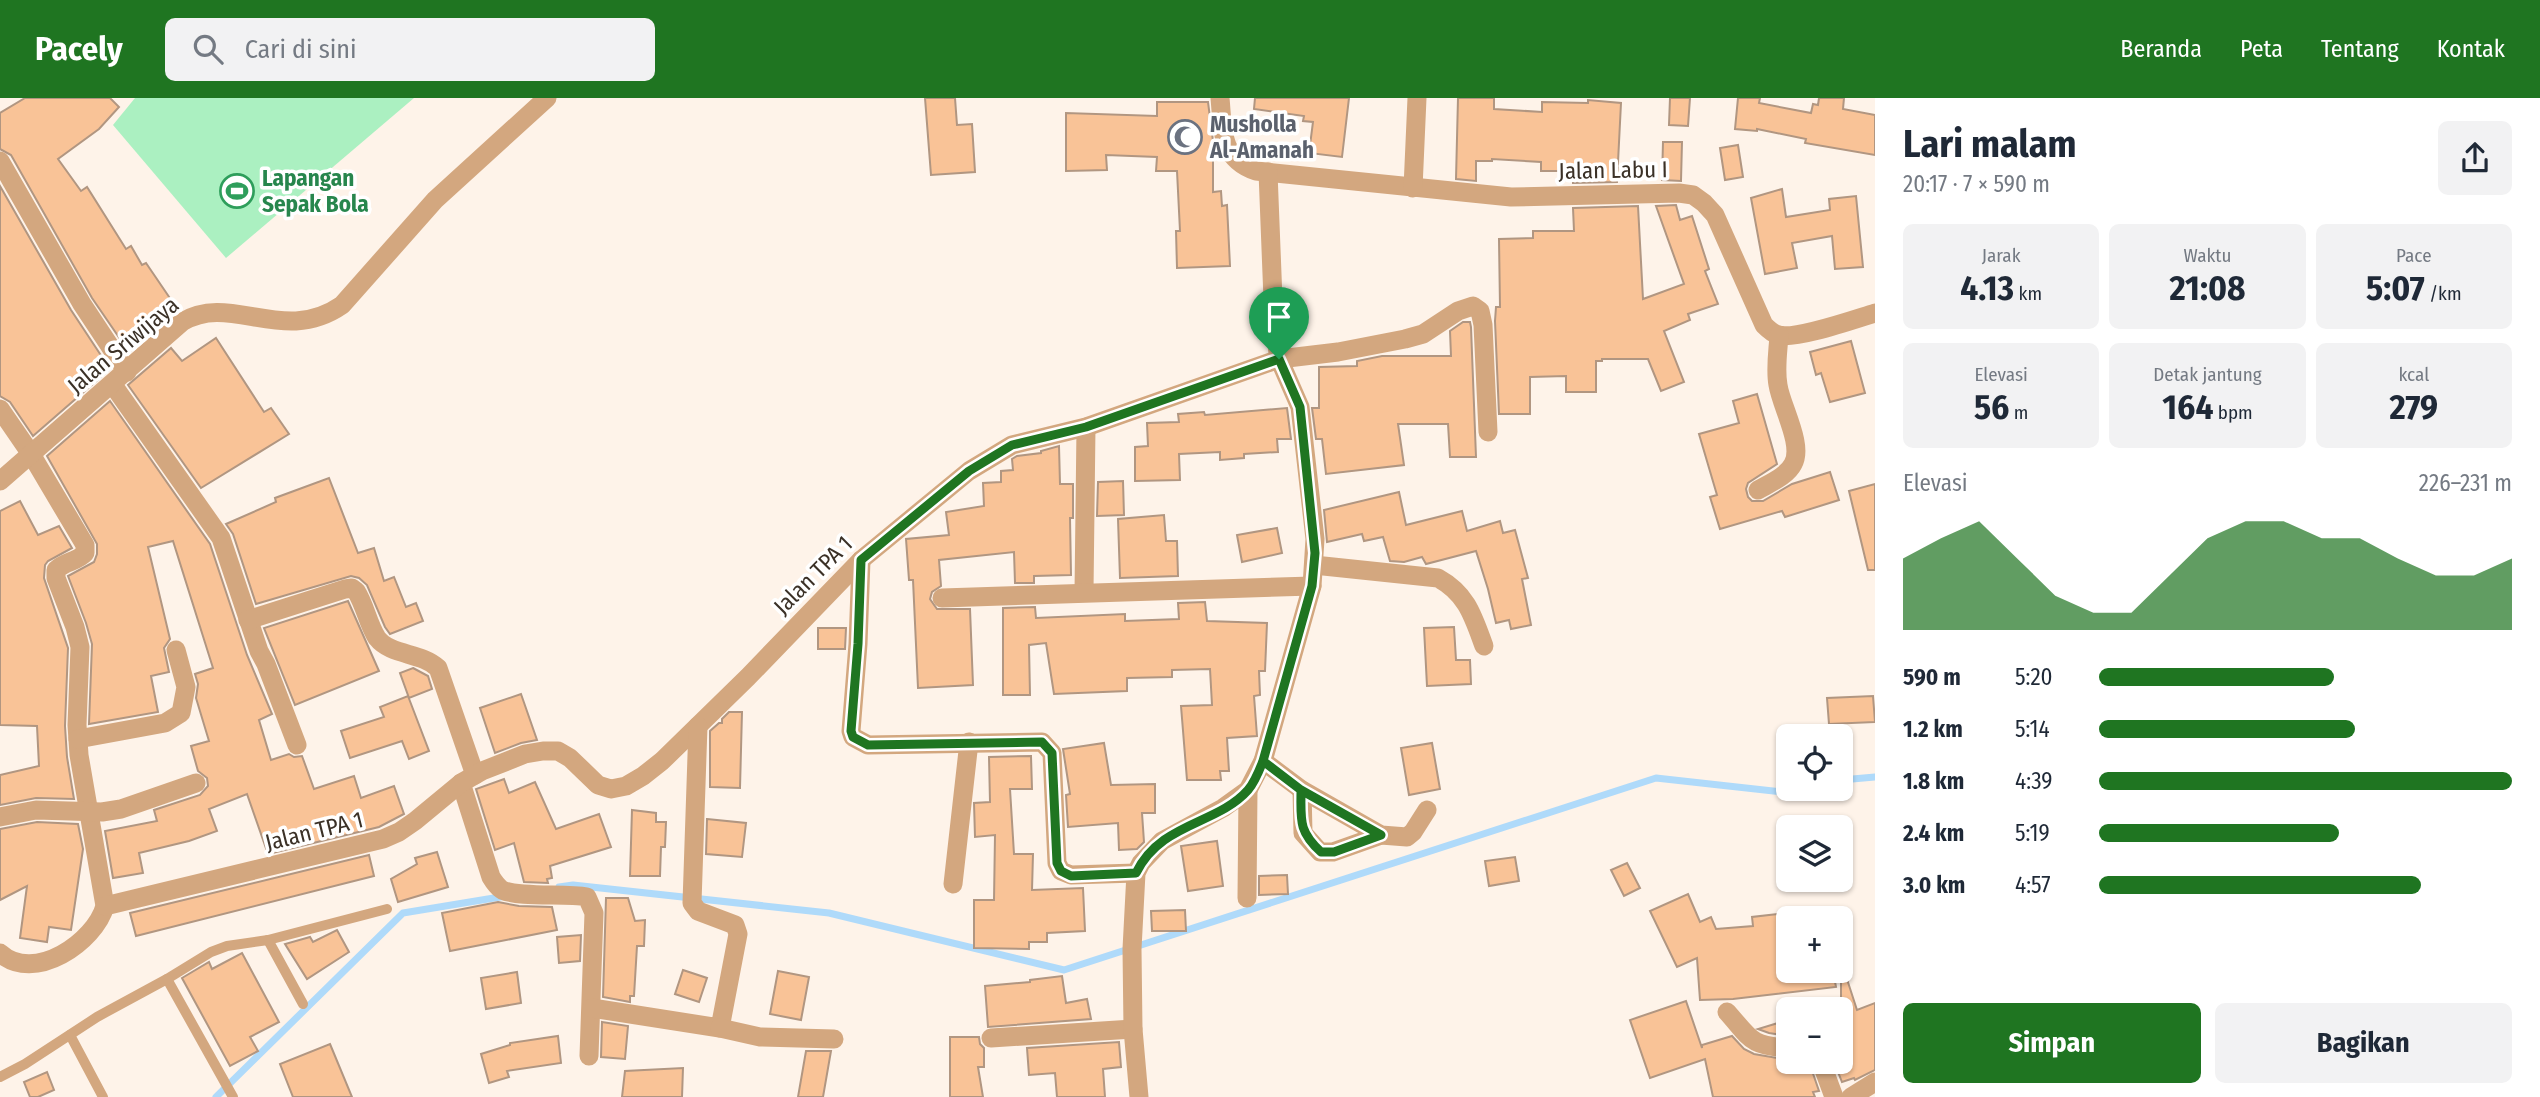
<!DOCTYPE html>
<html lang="id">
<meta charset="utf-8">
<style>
:root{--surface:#fff;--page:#f2f2f3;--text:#1f2937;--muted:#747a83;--accent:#1f7521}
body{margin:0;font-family:"Fira Sans Condensed",sans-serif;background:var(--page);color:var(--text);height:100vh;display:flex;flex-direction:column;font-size:26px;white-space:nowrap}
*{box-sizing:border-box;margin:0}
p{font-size:23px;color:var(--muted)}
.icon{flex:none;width:38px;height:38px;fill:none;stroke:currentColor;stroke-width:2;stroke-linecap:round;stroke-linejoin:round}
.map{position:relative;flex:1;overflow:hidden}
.side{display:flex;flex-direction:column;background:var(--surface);width:665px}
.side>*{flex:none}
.buttons{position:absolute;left:1776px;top:626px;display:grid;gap:14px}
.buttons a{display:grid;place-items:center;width:77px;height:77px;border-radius:10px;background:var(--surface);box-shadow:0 2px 5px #0004;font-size:35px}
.pin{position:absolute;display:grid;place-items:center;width:60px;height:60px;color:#fff;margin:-72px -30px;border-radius:50% 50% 50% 0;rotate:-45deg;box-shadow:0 0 7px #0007}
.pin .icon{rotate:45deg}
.round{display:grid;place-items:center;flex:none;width:74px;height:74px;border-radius:10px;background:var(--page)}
.summary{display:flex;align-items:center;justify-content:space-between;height:119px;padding:0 28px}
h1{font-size:38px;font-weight:700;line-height:52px}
.stats{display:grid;grid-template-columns:repeat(3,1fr);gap:10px;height:119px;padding:7px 28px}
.stats div{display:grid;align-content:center;border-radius:10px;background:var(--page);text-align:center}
.stats b{font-size:35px;font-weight:700}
.stats small{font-size:19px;font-weight:400}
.stats p{font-size:19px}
.chart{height:196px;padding:14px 28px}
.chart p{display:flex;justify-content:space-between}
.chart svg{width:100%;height:126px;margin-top:7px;fill:var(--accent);opacity:.7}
.cta{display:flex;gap:14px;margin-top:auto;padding:14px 28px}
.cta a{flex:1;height:80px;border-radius:10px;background:var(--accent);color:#fff;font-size:28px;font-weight:700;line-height:80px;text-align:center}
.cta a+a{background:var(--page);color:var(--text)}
ul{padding:0 28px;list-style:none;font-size:23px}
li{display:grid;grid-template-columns:112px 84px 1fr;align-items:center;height:52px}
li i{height:18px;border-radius:9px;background:var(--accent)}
header{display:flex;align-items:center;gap:42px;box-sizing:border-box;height:98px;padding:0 35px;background:var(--accent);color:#fff}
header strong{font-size:33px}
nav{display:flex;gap:38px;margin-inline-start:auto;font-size:24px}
.search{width:490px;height:63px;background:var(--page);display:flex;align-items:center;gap:18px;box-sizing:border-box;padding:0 24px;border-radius:10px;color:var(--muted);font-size:26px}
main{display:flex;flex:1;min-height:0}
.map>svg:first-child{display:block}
.grass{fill:#abf0c1}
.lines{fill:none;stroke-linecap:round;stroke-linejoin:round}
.stream{stroke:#afdafa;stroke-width:7}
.building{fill:#f9c397;stroke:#b19681;stroke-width:2}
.service{stroke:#d3a77f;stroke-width:10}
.minor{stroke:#d3a77f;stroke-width:19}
.route-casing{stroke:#fff;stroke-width:14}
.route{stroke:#1f7521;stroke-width:9}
.labels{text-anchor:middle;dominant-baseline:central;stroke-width:7;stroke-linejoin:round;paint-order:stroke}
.worship-label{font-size:23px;font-weight:bold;fill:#5b616d;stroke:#fff;text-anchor:start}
.street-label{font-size:23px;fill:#3b3127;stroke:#fff}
.leisure-label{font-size:23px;font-weight:bold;fill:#27864d;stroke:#fff;text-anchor:start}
</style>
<header>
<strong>Pacely</strong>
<div class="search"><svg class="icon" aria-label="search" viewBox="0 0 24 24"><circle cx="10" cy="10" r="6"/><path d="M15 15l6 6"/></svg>Cari di sini</div>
<nav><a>Beranda</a><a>Peta</a><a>Tentang</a><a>Kontak</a></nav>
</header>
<main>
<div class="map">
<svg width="1875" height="999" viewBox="0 0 1875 999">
<rect width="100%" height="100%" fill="#fef3e9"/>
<path class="grass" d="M135,0h279l-188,160 -113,-133z"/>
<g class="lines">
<g class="stream">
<path d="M1841,682l34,-3"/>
<path d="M559,789l14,-2 256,28 235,57 592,-192 144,16 13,-5"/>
<path d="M216,999l187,-184 103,-17"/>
</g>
</g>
<g class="building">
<path d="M25,0h85l9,9 -20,22 -41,30 23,32 6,-4 39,62 5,-3 11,19 4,-2 32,47 -49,42 -37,-54 -81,-143 -11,-6v-36z"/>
<path d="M925,0h30l2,27 15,-1 3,48 -44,3z"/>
<path d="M1255,0h94l-7,59 -33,-4 4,-31 -10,-1 1,-5 -50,-7z"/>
<path d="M1458,0h36v11l48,3v-10l46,1v-3l33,3 -4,79 -44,1v-12h-32v-9l-49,-3v2h-16v20l-20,-2z"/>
<path d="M1670,0h20l-2,28 -19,-1z"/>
<path d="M1738,0h22l-1,5 52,10 2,-9 5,1 1,-7h25l-1,11 32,6v40l-70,-12 1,-4 -49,-10v2l-22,-2z"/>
<path d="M1157,4h51l5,39v51l8,-1 1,15 5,-1 3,61 -53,2 -1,-37h4l-3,-60h-21l1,-14 -51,-2 1,15 -41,1v-58l91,3z"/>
<path d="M1663,44h19l-1,39 -19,-1z"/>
<path d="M1738,47l5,32 -18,3 -5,-32z"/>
<path d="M0,88l71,124 39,59 -77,67 -23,-34 -10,-6z"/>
<path d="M1782,91l4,28 44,-7 -1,-11 27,-3 7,71 -28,2 -3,-33 -40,7 5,25 -32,6 -14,-76z"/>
<path d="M1676,107l4,15 12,-4 17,53 -4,2 13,33 -30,10 2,6 -26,11 20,51 -23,9 -13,-32h-46v2h-6v31h-30v-16l-36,1v37h-31l-4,-93 1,-14h4l-1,-68 34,-1v-7h41l-1,-23 65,-2 5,93 41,-15 -28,-78z"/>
<path d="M1463,224h7l1,5 5,130h-26l-2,-33h-50l6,41 -78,9 -4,-35h-6l-4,-31h7v-41l38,-1v-5l25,-5h69l-1,-25z"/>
<path d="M216,240l48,74 7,-4 18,26 -88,54 -73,-103 43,-37 11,13z"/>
<path d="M1851,243l14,52 -35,9 -9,-29 -5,2 -6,-23z"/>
<path d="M1757,296l20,70 -29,19 -2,6 2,8 4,4h11l29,-17 38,-12 9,28 -54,17 -3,-6 -62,18 -10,-32 7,-2 -18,-61 40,-11 -6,-22z"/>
<path d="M110,303l100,143 37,111 25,59 -13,6 12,40 18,-6 5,3 8,-1 12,33 40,-13 7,22 33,-12 10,28 -25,13 -111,27 -21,-60 -38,15 8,22 -28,10 -50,12 4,20 -30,5 -8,-47 52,-10 -3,-11 46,-15 8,-9 -1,-8 -9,-7 -7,-25 18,-5 -13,-43 2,-14 -3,-10 18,-6 -40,-127 -25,6 22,92 -6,9 5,24 -18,4 7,36 -69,12 3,-80 -6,-21 -18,-47 26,-14 3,-8v-10l-50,-88z"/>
<path d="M1287,310l4,31h-14l1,13 -34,2v4l-24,2v-8l-41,2 1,26 -45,1v-34l13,-1 -1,-23 32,-1 -1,-8 26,-2 1,3z"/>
<path d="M1059,348l1,38h13v34h-3l1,57 -37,1v7h-19l-1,-31 -75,8 2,26 -9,6 -2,7 7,10h33l3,76 -55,3 -5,-108h-4l-3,-41 43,-4 -3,-23 38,-6 -1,-23 18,-1v-11l12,-1 -1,-11 5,-3 24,-3v-2z"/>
<path d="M329,380l29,75 16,-5 10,33 10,-4 12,30 10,-4 7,18 -33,13 -5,-7 -18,-42 -8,-7 -8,-2 -95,28 -23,-70 -7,-10 50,-22 -1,-4z"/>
<path d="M1123,383l1,34 -27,1 1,-34z"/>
<path d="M1875,386v86h-7l-19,-79z"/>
<path d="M1399,394l7,33 56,-14 5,20 33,-10 3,12 12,-3 13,48 -6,1 9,46 -20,4 -2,-9 -13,3 -8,-34 -12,-38 -50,13 -4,-7 -18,5 -14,-1 -7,-24 -19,4 -2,-7 -35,8 -3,-32z"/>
<path d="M20,403l18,34 21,-9 13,22 -24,13 -3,4 -1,13 24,70 -3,78 2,31 7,42 -38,-1 -36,7v-30l39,-9 -2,-40 -37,-1v-214z"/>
<path d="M1164,417l2,26h11l1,35 -58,2 -2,-59z"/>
<path d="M1277,430l5,25 -40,9 -5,-27z"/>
<path d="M348,503l31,70 -84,34 -31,-77z"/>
<path d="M1205,504l2,19 60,2 -2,48h-6l1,24 -6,1 3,40 -30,2 2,33h-9l1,9h-34l-6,-74 31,-1 -2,-36 -38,1v7l-45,1v13l-73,3 -8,-51 -17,2 1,50h-27v-87l32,-1 1,11 89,-4v7l54,-2 -1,-16z"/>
<path d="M1454,529l2,33h14l1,24 -44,2 -3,-58z"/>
<path d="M818,530h28l-1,21h-27z"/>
<path d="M413,570l15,8 4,13 -23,9 -9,-25z"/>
<path d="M521,596l16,46 -16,3 -26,10 -15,-45z"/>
<path d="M408,598l21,55 -20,8 -7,-18 -52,17 -9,-27 43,-14 -4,-10z"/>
<path d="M1873,598l2,26 -46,2 -2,-26z"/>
<path d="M729,614h13l-2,76 -30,-1v-56l9,-8h3v-4z"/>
<path d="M1104,645l7,42 44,-1v29h-13l2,29 -7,7 -18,1 -1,-27 -50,4 -2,-32 4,-1 -7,-45z"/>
<path d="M1432,645l8,46 -31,6 -8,-47z"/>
<path d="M1031,658l1,33h-22l4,65h19l-1,36 51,-2 2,43 -38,2v9h-18v7l-55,-1v-48h20l1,-65 -20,2 -1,-34 16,-1 -1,-45z"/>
<path d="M504,681l5,14 26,-11 21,47 43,-15 12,33 -61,19 2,12 -5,1 1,4 -24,-1 -10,-39 -19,7 -19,-61z"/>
<path d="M632,712l24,3v9h10l-1,25h-4l-1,29h-30z"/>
<path d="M707,721l39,4 -4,34 -36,-3z"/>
<path d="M37,724l41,2 5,25 -12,81 -22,-3 -2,15 -27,-4 7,-52 -27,14v-71z"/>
<path d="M1217,743l6,45 -35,5 -7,-45z"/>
<path d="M437,754l11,35 -50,15 -7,-23 26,-15 -2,-6z"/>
<path d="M369,757l5,21 -238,60 -6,-23z"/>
<path d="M1515,759l4,24 -30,5 -4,-25z"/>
<path d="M1627,765l13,25 -16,8 -13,-26z"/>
<path d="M1287,777l1,19 -29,1v-19z"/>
<path d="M1688,796l12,28 11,-5 5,12 37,-3 -1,-9 34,-4 2,58h45l3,16 -103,12 -33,1 -3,-42 -20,9 -27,-56z"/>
<path d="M606,800h22l7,23 10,-1 -1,26h-7l-3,50h-4v6l-27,-5z"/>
<path d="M498,804l21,4 33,1 5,23 -107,21 -8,-38z"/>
<path d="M1185,812l1,21h-34l-1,-20z"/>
<path d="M337,832l12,22 -42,27 -22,-35 25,-7 3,5z"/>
<path d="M581,837l-1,26 -21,2 -2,-26z"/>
<path d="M242,855l37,69 -29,15 8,14 -28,15 -48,-88 27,-16 3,7z"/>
<path d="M683,872l24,8 -8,24 -24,-8z"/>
<path d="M778,873l31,6 -8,43 -31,-6z"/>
<path d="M517,874l4,31 -35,6 -5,-31z"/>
<path d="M1845,875l12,37 18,-7v67l-20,10 -1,-2 -12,4 -8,-20h13l-6,-13v-75z"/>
<path d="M1062,878l4,27 21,-4 4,20 -103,8 -3,-41 45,-4v-2z"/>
<path d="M1686,903l16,47v-3l30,-9 12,13 10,5 34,6v2h21l10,29 -6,1 2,5h-102l-8,-38 -55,19 -20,-58z"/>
<path d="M1788,922v16l-19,-3 -11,-4z"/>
<path d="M602,924l26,4 -3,33 -24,-2z"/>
<path d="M558,938l3,27 -54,8 2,6 -20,6 -8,-29 29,-9v-2z"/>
<path d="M950,939h29l1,7 4,4v19h-6l5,30h-33z"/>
<path d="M1119,944l2,25 -18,2 2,28h-48l-2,-24 -26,2 -2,-27z"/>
<path d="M330,946l22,53h-59l-13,-33z"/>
<path d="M806,953h25l-8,46h-25z"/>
<path d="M683,970l-1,29h-60l3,-26z"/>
<path d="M47,974l7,18 -16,7h-8l-6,-15z"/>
</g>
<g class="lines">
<g class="service">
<path d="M268,842l35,64"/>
<path d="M167,881l44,-27 16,-6 41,-6 119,-31"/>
<path d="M70,937l33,62"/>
<path d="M0,979l25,-13 72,-47 70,-38 66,118"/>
</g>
<g class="minor">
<path d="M1220,0c3,31 0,61 36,73l255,26 168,-4 14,2 11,8 11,12 49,110c4,4 8,8 14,10 18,5 77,-16 97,-22"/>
<path d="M0,63l82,143 45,68"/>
<path d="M1413,90l4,-90"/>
<path d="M113,287l108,153 38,113 7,13 31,81"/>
<path d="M0,311l31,45 54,91v8c-8,9 -20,8 -29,17v8l19,49 5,20 -3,78 2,30 26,151c-10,36 -71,78 -105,47"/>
<path d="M0,383l182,-159c49,-30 101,24 160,-17l93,-105 112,-102"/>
<path d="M1758,392c12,-7 29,-14 35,-26 11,-19 -12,-58 -15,-79 -3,-16 0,-33 1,-50"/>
<path d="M861,462l-3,84 -7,87 2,6 15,8 174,-3 10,11 5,110 4,8 10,4 65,-2"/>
<path d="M1314,467l124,13c29,16 35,38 46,68"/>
<path d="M1084,494l2,-165"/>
<path d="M942,500l370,-12"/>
<path d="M248,522l97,-31 7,-1 4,3c9,14 12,33 21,47 14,18 44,14 61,30l37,107"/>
<path d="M78,641l87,-16 16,-10 5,-26 -10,-37"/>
<path d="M1263,663l39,29 79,45 26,2 6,-5 14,-22"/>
<path d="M461,685l30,94c3,5 7,10 11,13 18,8 63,3 85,7l7,16 -5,143"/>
<path d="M1302,692l1,43 17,19h13l48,-17"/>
<path d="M0,719l36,-7 66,2 19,-3 75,-26"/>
<path d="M953,786l16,-142"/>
<path d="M1247,800l1,-108"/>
<path d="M105,808l278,-67 16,-7 16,-11 46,-38 21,-12 43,-17 18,-3h15l12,7 28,27 13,4 15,-3 17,-10 19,-15 86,-84 113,-117 108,-89 43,-26 74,-18 193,-68 59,-7 67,-13 18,-5 35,-23 15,-5 7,5 3,14 5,107"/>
<path d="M592,910l128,20 18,-94 -3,-9 -37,-14 -6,-8 6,-177"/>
<path d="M1727,914c24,27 23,34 61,36"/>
<path d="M720,930l40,9 74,2"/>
<path d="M991,940l142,-9"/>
<path d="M1821,964l13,35"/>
<path d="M1139,999l-6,-68 -1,-80 4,-76 5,-10 21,-22 61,-33 25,-18 15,-29 49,-175 3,-47 -15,-132 -21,-48 -5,-34 -6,-153"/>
<path d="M1851,999l24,-15"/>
</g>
</g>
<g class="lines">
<g class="route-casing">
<path id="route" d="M1279,261l-193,68 -74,18 -43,26 -108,89 -3,84 -7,87 2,6 15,8 174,-3 10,11 5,110 4,8 10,5 65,-3c25,-51 81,-48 112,-83 7,-8 11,-19 15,-29l38,29 80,45 -47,17h-13c-23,-21 -20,-32 -20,-62l-38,-29 49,-175 3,-33 -15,-146 -21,-48"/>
</g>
<use href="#route" class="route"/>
</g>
<defs>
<g id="mosque-ring" transform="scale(1.75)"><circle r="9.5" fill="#fff" stroke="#6b7280" stroke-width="1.5"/><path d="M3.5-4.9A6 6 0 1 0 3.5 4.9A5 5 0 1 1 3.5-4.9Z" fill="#6b7280"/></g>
<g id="stadium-ring" transform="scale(1.75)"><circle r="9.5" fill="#fff" stroke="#2e9e5b" stroke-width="1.5"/><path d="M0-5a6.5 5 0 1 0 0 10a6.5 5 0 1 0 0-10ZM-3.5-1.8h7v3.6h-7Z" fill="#2e9e5b"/></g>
</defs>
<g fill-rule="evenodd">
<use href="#mosque-ring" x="1185" y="39"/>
<use href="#stadium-ring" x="237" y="93"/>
</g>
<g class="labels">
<g class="worship-label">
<text x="1210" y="26">Musholla<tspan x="1210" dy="26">Al-Amanah</tspan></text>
</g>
<g class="street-label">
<text transform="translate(1613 72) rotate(-1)">Jalan Labu I</text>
<text transform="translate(123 247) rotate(-40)">Jalan Sriwijaya</text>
<text transform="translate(813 477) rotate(-45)">Jalan TPA 1</text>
<text transform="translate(314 733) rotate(-14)">Jalan TPA 1</text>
</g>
<g class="leisure-label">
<text x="262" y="80">Lapangan<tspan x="262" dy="26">Sepak Bola</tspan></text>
</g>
</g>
</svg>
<div class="buttons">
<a><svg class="icon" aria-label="locate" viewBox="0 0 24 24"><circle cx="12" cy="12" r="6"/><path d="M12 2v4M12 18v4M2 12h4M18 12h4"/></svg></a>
<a><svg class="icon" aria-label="layers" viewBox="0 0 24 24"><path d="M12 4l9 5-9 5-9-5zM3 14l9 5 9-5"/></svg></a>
<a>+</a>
<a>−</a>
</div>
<div class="pin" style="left:1279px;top:261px;background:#1e9e55"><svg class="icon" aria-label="arrive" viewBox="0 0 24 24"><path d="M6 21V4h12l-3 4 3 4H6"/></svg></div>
</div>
<section class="side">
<div class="summary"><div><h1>Lari malam</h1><p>20:17 · 7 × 590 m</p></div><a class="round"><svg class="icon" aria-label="share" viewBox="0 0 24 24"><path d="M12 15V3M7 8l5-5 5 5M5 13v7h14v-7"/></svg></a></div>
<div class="stats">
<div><p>Jarak</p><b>4.13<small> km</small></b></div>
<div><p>Waktu</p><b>21:08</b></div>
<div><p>Pace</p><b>5:07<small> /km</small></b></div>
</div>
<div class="stats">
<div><p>Elevasi</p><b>56<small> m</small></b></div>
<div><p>Detak jantung</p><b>164<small> bpm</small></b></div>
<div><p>kcal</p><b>279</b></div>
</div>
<div class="chart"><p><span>Elevasi</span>226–231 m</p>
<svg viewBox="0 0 160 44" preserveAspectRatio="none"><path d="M0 44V19L10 12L20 6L30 19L40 32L50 38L60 38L70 25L80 12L90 6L100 6L110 12L120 12L130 19L140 25L150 25L160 19V44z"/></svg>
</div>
<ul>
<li><b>590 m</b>5:20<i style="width:57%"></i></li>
<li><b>1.2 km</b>5:14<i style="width:62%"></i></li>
<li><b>1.8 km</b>4:39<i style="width:100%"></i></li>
<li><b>2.4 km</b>5:19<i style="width:58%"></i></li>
<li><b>3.0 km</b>4:57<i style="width:78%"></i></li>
</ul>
<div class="cta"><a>Simpan</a><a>Bagikan</a></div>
</section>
</main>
